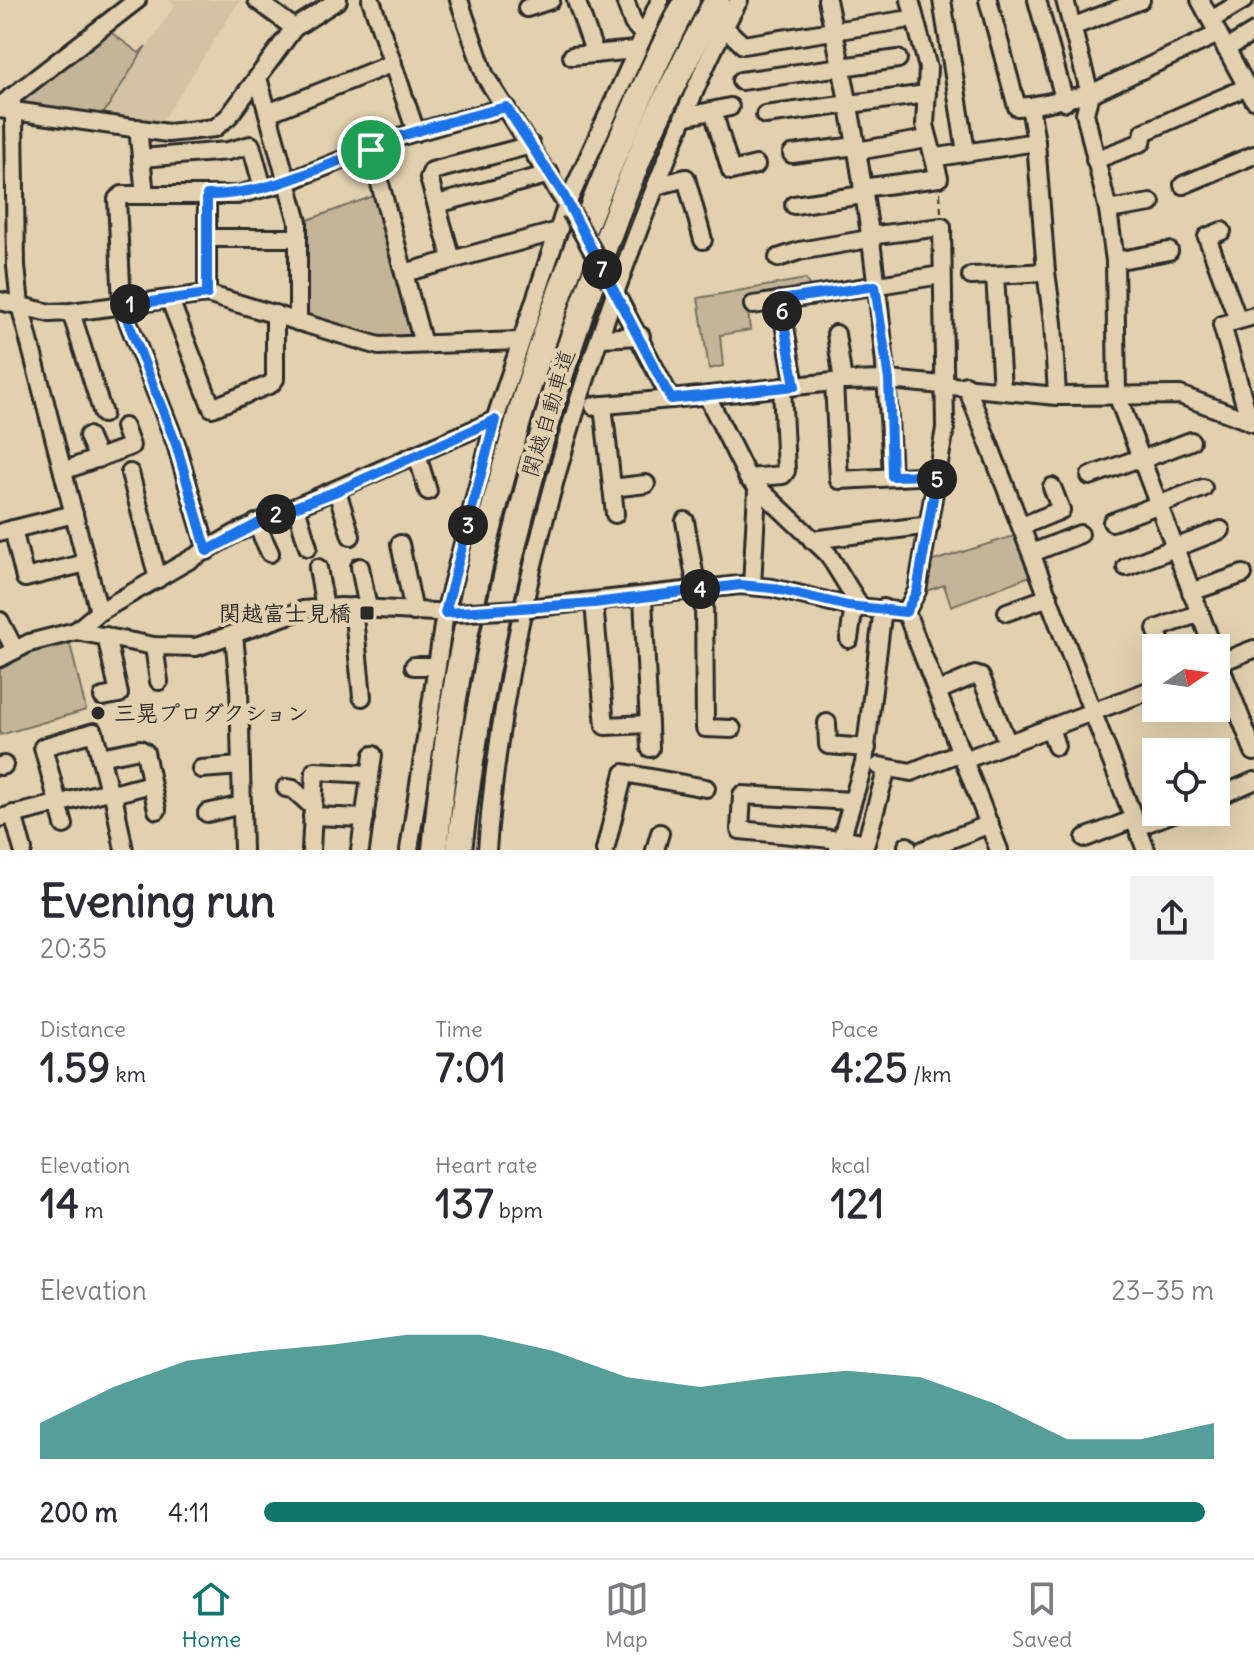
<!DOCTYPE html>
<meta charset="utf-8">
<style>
:root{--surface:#fff;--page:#f2f2f3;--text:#2b2b33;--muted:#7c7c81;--line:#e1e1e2;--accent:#0f766e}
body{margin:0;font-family:Delius,"Klee One",sans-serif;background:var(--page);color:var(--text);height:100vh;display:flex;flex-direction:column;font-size:30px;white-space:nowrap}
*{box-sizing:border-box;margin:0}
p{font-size:26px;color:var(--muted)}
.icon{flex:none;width:44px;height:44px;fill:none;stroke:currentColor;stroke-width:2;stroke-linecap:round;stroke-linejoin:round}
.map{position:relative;height:850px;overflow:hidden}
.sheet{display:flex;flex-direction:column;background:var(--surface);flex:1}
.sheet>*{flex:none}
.needle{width:52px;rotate:77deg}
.tools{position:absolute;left:1142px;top:634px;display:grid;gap:16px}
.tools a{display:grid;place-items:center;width:88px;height:88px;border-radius:0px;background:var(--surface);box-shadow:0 8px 32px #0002;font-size:40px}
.pin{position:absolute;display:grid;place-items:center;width:68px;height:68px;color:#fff;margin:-34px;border:4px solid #fff;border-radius:50%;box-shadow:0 2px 8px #0007}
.km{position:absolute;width:40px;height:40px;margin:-20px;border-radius:50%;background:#222;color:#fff;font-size:22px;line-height:40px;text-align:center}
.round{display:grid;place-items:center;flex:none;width:84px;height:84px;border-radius:0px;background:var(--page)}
.summary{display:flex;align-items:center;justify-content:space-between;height:136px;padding:0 40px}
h1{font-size:44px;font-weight:700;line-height:60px}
.metrics{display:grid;grid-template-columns:repeat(3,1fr);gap:12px;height:136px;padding:8px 40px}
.metrics div{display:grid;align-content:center}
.metrics b{font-size:40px;font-weight:700}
.metrics small{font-size:22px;font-weight:400}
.metrics p{font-size:22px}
.chart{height:224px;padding:16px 40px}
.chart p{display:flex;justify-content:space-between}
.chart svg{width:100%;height:144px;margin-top:8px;fill:var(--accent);opacity:.7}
ul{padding:0 40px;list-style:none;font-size:26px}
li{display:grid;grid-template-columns:128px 96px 1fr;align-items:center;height:60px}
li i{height:20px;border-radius:10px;background:var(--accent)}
.tab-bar{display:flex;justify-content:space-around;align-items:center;height:112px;border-top:2px solid var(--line);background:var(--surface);font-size:22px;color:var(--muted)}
.tab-bar a{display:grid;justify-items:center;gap:4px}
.tab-bar .current{color:var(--accent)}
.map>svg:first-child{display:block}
.built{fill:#d3c2a3}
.green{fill:#c4b599;stroke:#787062;stroke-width:2}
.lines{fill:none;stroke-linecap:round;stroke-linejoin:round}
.minor-casing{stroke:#2b2b2b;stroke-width:22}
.highway-casing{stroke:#2b2b2b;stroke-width:30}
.path{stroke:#2b2b2b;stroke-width:2;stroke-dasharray:8 6;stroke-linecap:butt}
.minor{stroke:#e2d0ae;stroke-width:16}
.highway{stroke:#e2d0ae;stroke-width:24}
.minor-bridge-casing{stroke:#2b2b2b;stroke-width:22;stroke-linecap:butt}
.minor-bridge{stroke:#e2d0ae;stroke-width:16}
.route-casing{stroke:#fff;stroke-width:16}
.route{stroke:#1a73e8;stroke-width:10}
.poi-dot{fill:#2b2b2b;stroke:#e2d0ae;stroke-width:3}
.labels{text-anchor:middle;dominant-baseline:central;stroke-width:8;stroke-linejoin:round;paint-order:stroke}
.street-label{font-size:22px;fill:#2b2b2b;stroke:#e2d0ae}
.poi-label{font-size:22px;font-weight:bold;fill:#2b2b2b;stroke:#e2d0ae;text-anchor:end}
</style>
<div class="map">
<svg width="1254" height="850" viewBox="0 0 1254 850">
<rect width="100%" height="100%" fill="#e2d0ae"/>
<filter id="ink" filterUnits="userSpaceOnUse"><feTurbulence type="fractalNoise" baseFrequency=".0125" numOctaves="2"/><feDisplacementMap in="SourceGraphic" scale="16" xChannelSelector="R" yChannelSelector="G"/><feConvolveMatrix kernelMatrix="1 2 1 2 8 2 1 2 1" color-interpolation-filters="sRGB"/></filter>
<g filter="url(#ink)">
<path class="built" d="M170,0h70l-80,125 -58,-9 73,-111z"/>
<g class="green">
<path d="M109,31l30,22 7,-7 -44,70 -83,-12v-5z"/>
<path d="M376,195l39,140 -3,5h-32l-72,-21 -4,-6 1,-92z"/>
<path d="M805,279l6,9 -64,14 3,28 -30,5 3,31 -14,3 -11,-71z"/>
<path d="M1017,535l16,40 -82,31 -7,-21 -23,8 9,-31z"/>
<path d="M70,644l16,66 -86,25v-66l33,-17z"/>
</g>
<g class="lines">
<g class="minor-casing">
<g id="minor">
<path d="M257,0l37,28"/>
<path d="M371,0l45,132"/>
<path d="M459,0l26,76 83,131"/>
<path d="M576,0l19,54"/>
<path d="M625,0l8,23 10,11"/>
<path d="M827,0c35,156 59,317 65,476"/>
<path d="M942,0l24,152"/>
<path d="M988,0l29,107 13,-1"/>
<path d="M1037,0l28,102"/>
<path d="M1065,0l25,94 -5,19 23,97 7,51 2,134 96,253"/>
<path d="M1200,0l54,100"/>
<path d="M527,8l24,-8"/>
<path d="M1211,20l33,-20"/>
<path d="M724,27l19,18 161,-25"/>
<path d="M1072,27l69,-27"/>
<path d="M1226,49l28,-17"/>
<path d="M572,56l63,-6"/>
<path d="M258,78l40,144v100"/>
<path d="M741,81l157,-22"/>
<path d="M11,97l3,21 2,148 4,39 79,307"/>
<path d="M4,103l133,-103"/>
<path d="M0,109l168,24 47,-5 14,-12 65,-88 44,-28"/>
<path d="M713,111l18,60 25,-6"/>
<path d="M268,113l125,-50"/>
<path d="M765,115l162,-21"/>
<path d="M683,117l47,-10"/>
<path d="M138,128l7,67"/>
<path d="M1036,142l10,130"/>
<path d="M371,150l52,194"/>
<path d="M857,151l70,-12"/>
<path d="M792,154l64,-8"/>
<path d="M938,157l98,-15 -6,-36 60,-12 128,-60"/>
<path d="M141,158l87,-7 23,-6 12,43"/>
<path d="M1095,160l47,-18 2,-10 103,-45"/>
<path d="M1183,185l71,-30"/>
<path d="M656,186l30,-8 17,62"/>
<path d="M862,188l77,-10 -14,-53 3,-57 -18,-68"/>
<path d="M207,195v99"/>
<path d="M437,204l113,-30"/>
<path d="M794,205l69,-10"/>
<path d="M1108,210l43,-7"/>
<path d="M1222,231l-15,6 31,83"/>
<path d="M868,236l74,-9 3,201 -28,163 -11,21"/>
<path d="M207,238h91"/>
<path d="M778,258l21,-7 70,-12"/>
<path d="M452,260l-23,-82 3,-7 99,-26"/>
<path d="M1115,261l54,-10"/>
<path d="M404,273l154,-42"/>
<path d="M971,276l24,-1"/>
<path d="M613,289l58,110 172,-18 46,-1 168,16 123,-1 74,28"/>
<path d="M170,300l42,108 59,-24 4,-5v-65"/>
<path d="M780,300l15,86"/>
<path d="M0,301l50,12 21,-1 136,-18 172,52 141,-5"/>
<path d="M753,305l188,-30"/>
<path d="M71,312l32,102"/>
<path d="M836,334l7,47"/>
<path d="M600,338l41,-2"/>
<path d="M834,382l5,98 98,-5"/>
<path d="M966,385l180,465"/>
<path d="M1002,389l-7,-114 51,-3 7,51 4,73"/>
<path d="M707,396l41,82 80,76 32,52"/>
<path d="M603,405l12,109"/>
<path d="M594,406l77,-7"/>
<path d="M1250,422l-28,-97 32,-9"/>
<path d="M88,436l10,23"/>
<path d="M417,455l11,36"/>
<path d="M1141,460l50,-19"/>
<path d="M63,471l68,-25 -7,-19"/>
<path d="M130,473l28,106"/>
<path d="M1090,476l50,-18"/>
<path d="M748,478l35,-3 3,-4 -4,-84"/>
<path d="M612,488l34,-4"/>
<path d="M337,491l14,45"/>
<path d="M296,507l12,40"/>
<path d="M685,521l12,69"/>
<path d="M1112,522l91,-34"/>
<path d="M256,523l14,30"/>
<path d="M1022,526l39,-16 -9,-23"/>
<path d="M13,529l12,49 61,-15"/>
<path d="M2,532l72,-18"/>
<path d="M812,540l118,-15"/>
<path d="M400,544l14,68"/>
<path d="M207,551l-31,-107 -54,-138 -5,-107 5,-4h115l50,-13 115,-46 104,-29"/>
<path d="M1032,553l48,-19"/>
<path d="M360,567l8,41"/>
<path d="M1126,567l95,-37"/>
<path d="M318,568l7,40"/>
<path d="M752,586l5,-96"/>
<path d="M704,589l1,139 27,1"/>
<path d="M1191,592l52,-18"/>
<path d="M643,597l7,151"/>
<path d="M594,603l11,123 44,-2"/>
<path d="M353,607l9,90"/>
<path d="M518,609l222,-24 32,3 76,18 58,6"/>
<path d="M906,612l93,238"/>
<path d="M1007,612l42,-15"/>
<path d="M0,621l15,29"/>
<path d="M76,631l23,-19 137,-79 259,-113"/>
<path d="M234,635l5,52 4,163"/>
<path d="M849,639l5,-33"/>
<path d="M154,646l5,35"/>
<path d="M1163,648l-7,-19 44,-16"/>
<path d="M1216,655l38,97"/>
<path d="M0,658l29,-15 47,-12 78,15 42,1 107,-37 38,-3 112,6"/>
<path d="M1216,664l38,-15"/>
<path d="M414,666h21"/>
<path d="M938,691l37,-16 6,2 27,67"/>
<path d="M103,697l16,-3 -13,-58"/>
<path d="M827,723l1,22 39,3"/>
<path d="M1050,728l6,18"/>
<path d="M100,757l40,-8 5,3 12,58"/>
<path d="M964,760l192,-72"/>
<path d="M0,766l4,-1"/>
<path d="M879,766l32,6 50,-20"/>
<path d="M201,769l40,-3"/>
<path d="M286,788l7,1 20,18"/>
<path d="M113,794l38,-10"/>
<path d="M1219,796l35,-15"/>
<path d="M207,813l35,-8"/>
<path d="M13,814l10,36"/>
<path d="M312,816l53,2"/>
<path d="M0,818l109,-27 4,3 11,56"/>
<path d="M64,825l-21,-78 51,-15 15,59"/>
<path d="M1137,827l39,-15"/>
<path d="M842,838l24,5 21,-75"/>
<path d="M1085,838l49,-19"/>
<path d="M841,840l-101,-10 2,-35 110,6"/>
<path d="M907,846l1,4"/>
<path d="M311,850l4,-79 55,3"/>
<path d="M360,850l13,-95"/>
<path d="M409,850l36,-237 50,-193 72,-216 93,-204"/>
<path d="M487,850c17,-227 84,-452 168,-662 26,-64 50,-128 84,-188"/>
<path d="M605,850l19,-77 82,15"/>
<path d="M655,850l5,-17"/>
<path d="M838,850l26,-87 19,-155"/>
<path d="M923,850l67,-26"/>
</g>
</g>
<g class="highway-casing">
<g id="highway">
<path d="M435,850c25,-291 119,-591 252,-850"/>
<path d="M459,850c29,-247 91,-479 187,-709 21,-48 47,-94 71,-141"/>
</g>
</g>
<path class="path" d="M940,192l1,21"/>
<use href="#minor" class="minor"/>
<use href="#highway" class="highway"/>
<g class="minor-bridge-casing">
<g id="minor-bridge">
<path d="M571,212l39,70"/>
<path d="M454,613l64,-4"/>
</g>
</g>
<use href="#minor-bridge" class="minor-bridge"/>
</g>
</g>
<g class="lines" filter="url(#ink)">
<g class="route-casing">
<path id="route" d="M506,107l57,87 108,205 124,-13 -15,-86 95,-14 14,94 3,96 45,-1 -20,116 -11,21 -58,-6 -76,-18 -32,-3 -146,18 -149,10 50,-193 -158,71 -63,24 -67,36 -31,-107 -54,-138 85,-12v-99c72,0 132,-38 198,-60 33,-11 67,-19 101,-28z"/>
</g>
<use href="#route" class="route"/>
</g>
<g class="poi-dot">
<rect x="359" y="605" width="16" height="16" rx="4"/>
<circle cx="98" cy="713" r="8"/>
</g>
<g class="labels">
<g class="street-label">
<text transform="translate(548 413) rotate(-73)">関越自動車道</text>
</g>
<g class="poi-label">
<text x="351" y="613">関越富士見橋</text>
<text x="114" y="713" text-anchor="start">三晃プロダクション</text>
</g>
</g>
</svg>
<div class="tools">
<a><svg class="needle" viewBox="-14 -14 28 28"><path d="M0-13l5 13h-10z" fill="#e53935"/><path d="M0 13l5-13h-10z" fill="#7c7c81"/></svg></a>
<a><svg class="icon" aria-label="locate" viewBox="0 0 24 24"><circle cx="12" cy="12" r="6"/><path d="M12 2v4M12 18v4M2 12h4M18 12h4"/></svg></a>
</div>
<div class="pin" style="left:371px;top:150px;background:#1e9e55"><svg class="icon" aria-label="arrive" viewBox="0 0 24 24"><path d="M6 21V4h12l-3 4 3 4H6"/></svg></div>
<b class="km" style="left:130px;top:304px">1</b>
<b class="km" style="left:276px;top:514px">2</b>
<b class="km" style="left:468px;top:525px">3</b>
<b class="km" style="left:700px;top:589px">4</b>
<b class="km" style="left:937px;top:479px">5</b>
<b class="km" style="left:782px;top:311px">6</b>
<b class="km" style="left:602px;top:269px">7</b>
</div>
<section class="sheet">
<div class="summary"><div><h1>Evening run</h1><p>20:35</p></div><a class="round"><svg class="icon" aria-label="share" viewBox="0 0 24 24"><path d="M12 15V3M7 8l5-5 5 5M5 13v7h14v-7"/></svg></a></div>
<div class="metrics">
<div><p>Distance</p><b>1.59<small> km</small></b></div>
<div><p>Time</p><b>7:01</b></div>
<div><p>Pace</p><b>4:25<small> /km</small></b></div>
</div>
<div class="metrics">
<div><p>Elevation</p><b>14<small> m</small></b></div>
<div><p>Heart rate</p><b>137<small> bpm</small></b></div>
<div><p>kcal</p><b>121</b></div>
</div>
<div class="chart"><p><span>Elevation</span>23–35 m</p>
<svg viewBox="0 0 160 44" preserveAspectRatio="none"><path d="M0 44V33L10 22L20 14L30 11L40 9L50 6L60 6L70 11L80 19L90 22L100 19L110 17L120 19L130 27L140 38L150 38L160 33V44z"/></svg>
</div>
<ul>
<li><b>200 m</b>4:11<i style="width:99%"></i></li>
</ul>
</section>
<nav class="tab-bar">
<a class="current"><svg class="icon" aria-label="home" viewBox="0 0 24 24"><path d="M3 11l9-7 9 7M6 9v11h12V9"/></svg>Home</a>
<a><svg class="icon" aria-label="map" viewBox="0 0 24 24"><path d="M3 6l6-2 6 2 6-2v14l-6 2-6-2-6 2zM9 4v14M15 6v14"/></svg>Map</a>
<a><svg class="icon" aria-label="saved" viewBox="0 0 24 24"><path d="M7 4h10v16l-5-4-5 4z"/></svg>Saved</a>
</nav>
